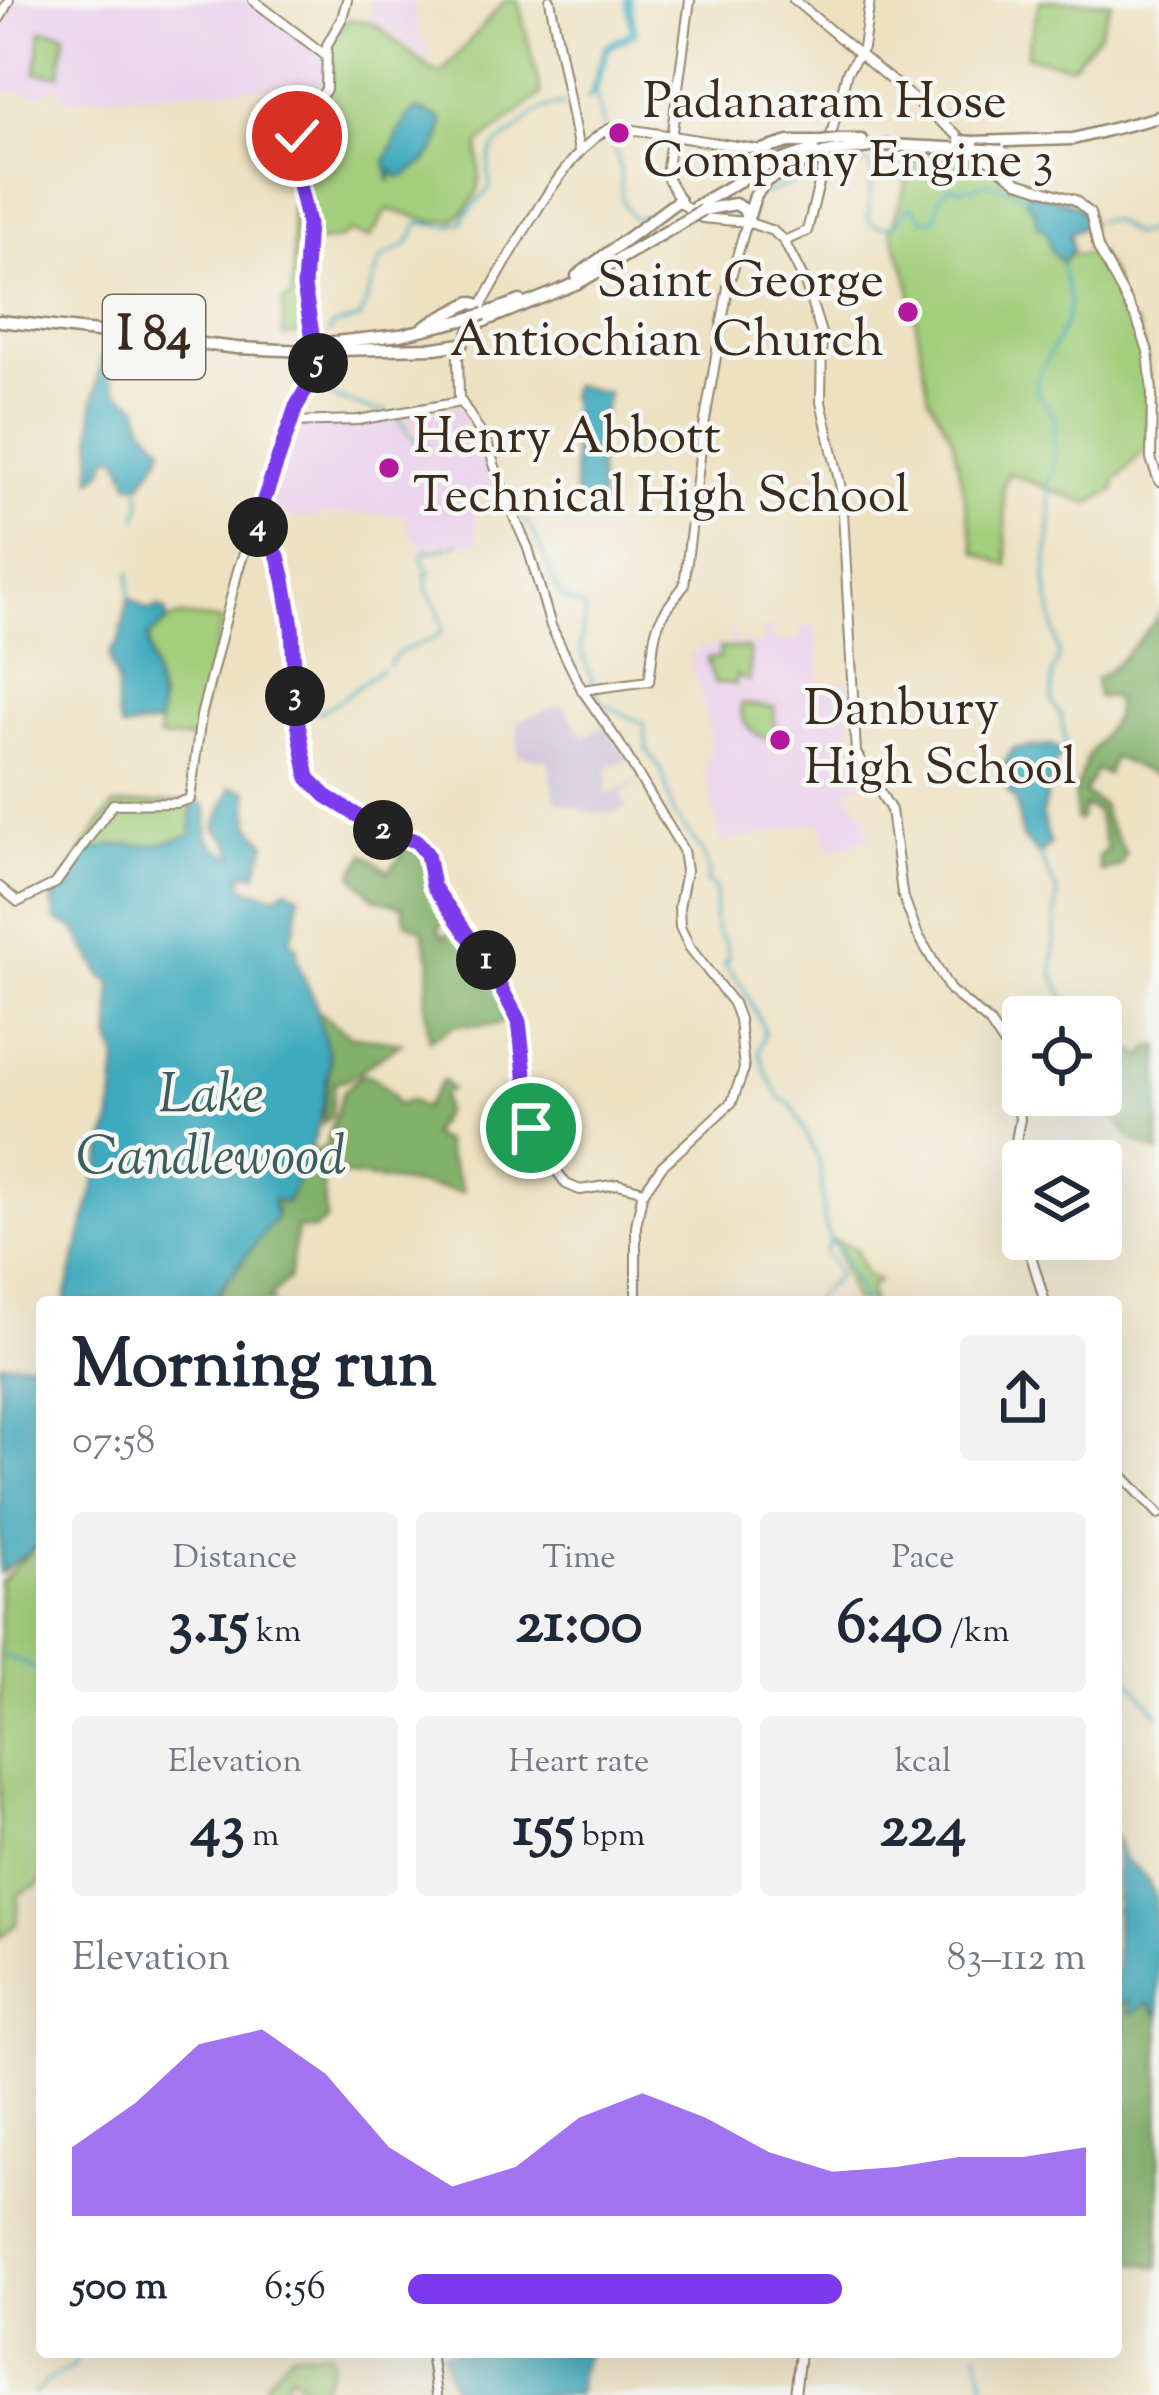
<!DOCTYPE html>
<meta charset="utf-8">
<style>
:root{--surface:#fff;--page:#f2f2f3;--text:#1f2937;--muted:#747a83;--accent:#7c3aed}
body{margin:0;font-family:"Sorts Mill Goudy",serif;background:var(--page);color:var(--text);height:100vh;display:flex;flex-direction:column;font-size:45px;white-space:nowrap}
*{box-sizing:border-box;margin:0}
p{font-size:39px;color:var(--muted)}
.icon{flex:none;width:66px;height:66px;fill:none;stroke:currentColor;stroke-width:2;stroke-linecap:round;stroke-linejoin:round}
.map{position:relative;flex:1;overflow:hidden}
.details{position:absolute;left:36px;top:1296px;width:1086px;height:1062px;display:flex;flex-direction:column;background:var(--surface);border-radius:12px;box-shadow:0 12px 48px #0002}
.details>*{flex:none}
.controls{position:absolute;left:1002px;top:996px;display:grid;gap:24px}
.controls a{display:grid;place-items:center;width:120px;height:120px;border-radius:12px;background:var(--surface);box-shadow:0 12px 48px #0002;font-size:60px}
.pin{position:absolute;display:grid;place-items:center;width:102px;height:102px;color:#fff;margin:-51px;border:6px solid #fff;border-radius:50%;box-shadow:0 3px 12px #0007}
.km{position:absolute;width:60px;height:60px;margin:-30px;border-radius:50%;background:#222;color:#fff;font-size:33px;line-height:60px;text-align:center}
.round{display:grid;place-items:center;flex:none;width:126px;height:126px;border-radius:12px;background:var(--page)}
.overview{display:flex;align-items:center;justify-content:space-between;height:204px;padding:0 36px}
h1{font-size:66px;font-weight:800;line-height:90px}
.metrics{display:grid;grid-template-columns:repeat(3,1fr);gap:18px;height:204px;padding:12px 36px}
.metrics div{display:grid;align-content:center;border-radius:12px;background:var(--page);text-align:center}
.metrics b{font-size:60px;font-weight:800}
.metrics small{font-size:33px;font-weight:400}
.metrics p{font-size:33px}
.chart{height:336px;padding:24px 36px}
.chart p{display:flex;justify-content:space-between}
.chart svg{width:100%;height:216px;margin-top:12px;fill:var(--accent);opacity:.7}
ul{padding:0 36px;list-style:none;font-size:39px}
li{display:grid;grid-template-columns:192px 144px 1fr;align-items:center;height:90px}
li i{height:30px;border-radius:15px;background:var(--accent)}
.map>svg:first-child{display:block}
.built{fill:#ebd1ec}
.industrial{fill:#cbbfd6}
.green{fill:#a3ce7b;stroke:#6f7c4c;stroke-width:3}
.forest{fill:#82b16b;stroke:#5e6e44;stroke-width:3}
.water{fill:#3daabd;stroke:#3c6a6e;stroke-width:3}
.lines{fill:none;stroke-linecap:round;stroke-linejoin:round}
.stream{stroke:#3daabd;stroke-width:3}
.river{stroke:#3daabd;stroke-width:8}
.secondary-casing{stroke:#948670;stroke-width:12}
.highway-casing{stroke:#948670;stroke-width:15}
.secondary{stroke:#fff;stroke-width:8}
.highway{stroke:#fff;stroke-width:10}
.highway-bridge-casing{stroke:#948670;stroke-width:15;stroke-linecap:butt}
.highway-bridge{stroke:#fff;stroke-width:10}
.route-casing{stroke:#fff;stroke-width:24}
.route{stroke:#7c3aed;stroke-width:15}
.poi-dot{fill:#b5179e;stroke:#f6f6f2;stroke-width:4.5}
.labels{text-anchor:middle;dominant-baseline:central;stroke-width:9;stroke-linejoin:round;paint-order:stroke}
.shield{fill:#f6f6f2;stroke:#73675e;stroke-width:3}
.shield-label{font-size:48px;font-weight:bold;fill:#3b2a1e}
.poi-label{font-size:51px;fill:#3b2a1e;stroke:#f6f6f2;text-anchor:start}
.water-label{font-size:54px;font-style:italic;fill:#3c5d5e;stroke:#f6f6f2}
</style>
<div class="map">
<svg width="1159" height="2395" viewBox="0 0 1159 2395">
<rect width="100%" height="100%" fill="#f6f6f2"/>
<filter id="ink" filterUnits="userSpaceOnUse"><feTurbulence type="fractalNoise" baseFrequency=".00833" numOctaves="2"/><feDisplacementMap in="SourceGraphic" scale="24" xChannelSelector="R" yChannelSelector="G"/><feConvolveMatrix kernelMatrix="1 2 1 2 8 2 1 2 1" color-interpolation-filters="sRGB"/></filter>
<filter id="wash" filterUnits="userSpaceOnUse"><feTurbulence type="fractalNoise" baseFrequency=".004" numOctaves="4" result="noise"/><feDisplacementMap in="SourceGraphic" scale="48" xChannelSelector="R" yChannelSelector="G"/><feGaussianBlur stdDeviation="2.7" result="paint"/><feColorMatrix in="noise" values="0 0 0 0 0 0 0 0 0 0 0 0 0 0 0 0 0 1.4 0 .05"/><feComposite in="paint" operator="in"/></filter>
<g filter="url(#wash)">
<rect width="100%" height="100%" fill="#ede1c1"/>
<g class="built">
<path d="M13,0h236l74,56 4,22 -7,7 -13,1 -228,11 -16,4 -4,-14 -15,4v5l-44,-5v-62z"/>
<path d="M371,0h42l6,38 6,3 7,17 -4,2 -59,-43z"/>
<path d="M460,406l10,16 -11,5 8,20 16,-5 14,42 -25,7 6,52 -56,4 -11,-12 -6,-20 -72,-1 -37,5 -33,-13 29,-81 50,-1 53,-7 18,22 9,2 10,17 -3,-16 -14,-9 -9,-20z"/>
<path d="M815,625l6,57 27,-1 5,76 13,24 -19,9 19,26 3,21 -38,15 -11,-31 -98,23 -18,-73 1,-12 6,-4 -4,-41 -19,-60 10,-2v-4l32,-3v-14h4l2,14 26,-2v-14l10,-1 1,14 27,-2v-14z"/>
</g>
<path class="industrial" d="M563,704l21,33 20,-12 24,35 -20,6 -1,29 33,-15 -18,14 5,14 -15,6 -20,-1 -37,-12 -7,-41 -30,-4v-35z"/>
<g class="green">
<path d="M505,0h13l23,94 -62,50c-1,38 9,46 -25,76l-24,1 -42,-12 -18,29 -21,-6c-9,11 -29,10 -43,9l-5,39 9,53 -27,3v-35l8,-2 3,-34 -3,-60 16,5c-5,-21 -12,-43 -10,-65 3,-21 25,-38 32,-57 12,-28 -11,-44 20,-69l24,4 60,48 9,2z"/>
<path d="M1040,0l71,2 -12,32 -28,32 -45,-10z"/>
<path d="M41,30l24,3 -5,42 -24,-2z"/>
<path d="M916,151l61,3 19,16 89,39 7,15 -22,9 3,22 25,-2c5,9 14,18 16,29 4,27 -7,28 23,43 12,40 12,80 12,121l-34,35v8l-27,15 -80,-31 -5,14 5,79 -32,-14 -24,-115 -23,-40 -21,-120 -17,-47z"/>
<path d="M180,616l42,4 -27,119 -36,-1 2,-39 -14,-44 3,-21 12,-11z"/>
<path d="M719,648h28l3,5 -1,28 -13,-6v9l-22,-1 -7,-25h13z"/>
<path d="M741,704l33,3 1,34c-20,-5 -35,-14 -34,-37z"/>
<path d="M190,801l2,34 -35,10 -75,5 31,-44z"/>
<path d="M834,1240l22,9 9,25 13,7 -9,7 3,14h-18z"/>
<path d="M42,1541v341l-24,13 -2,29 -16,14v-356z"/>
<path d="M292,2352h39l1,11 -13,32h-14l1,-7 -16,-14 -9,18 -14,3 -3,-3 3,-13z"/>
</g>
<g class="forest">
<path d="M1159,614c0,10 0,23 0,33 -4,20 -19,30 0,49l-3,80 -43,-19 -6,17 -11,-4 -12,23 19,13 2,12 21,36 -6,12 -19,6 -3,-16 9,-6 -11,-39 -12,-5 -4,14h-4l-1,-27 13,-37 27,-39 1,-13 -5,-8 -13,2 -3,-19c13,-3 56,-51 64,-65z"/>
<path d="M409,844h6l10,11 6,34 21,24 -14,16 7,8 14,-12 56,92 -20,8h-39l-27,15 -4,-39 6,-40 -9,-31 -16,-8 -4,-16 -28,-8 -21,-23 12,-21 24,18z"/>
<path d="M317,1010l32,25 52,8 -53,36 -13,3 -4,34 -8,8 7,-62 -13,-39z"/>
<path d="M1159,1046v107l-27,-13 -34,-45h3v-42l6,4 28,-6 8,7 5,-9z"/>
<path d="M362,1074c12,0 33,19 35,31l14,-5 13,8 19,-28 8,10 -8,4 1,18 -14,23 15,8c3,21 13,30 18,49 -47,-7 -93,-16 -140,-18l3,46 -13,10 -16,-2 -8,50 -19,19 4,5h-61l64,-90 -5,-12 14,3 23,-50 16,-5 18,-56z"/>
<path d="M1121,2001h10v12l17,-10 11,13v251l-43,-8v-254z"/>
</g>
<g class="water">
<path d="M418,109l24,10c4,28 -18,48 -42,59l-8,-8 -2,12 -5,-20 21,-44z"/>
<path d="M1028,191l49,15 12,18 -20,9 3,17 -10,13 -11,-12 -5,-20 -8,-4 -4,-18 -9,-9z"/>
<path d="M102,356l15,36 21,13 6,21 19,20c-3,16 -14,24 -22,38h-11l-12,-29 -10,1 -5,15 -11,9 1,-73z"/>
<path d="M573,385l35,8 -11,43 4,71 -25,-4 -6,-111z"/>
<path d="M129,597l18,13 13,-3 6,4 1,11 -19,15c1,30 15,55 11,87l-37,5c-8,-16 -4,-27 -5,-44 -1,-13 -8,-19 -7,-33l9,-10z"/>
<path d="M1052,745l12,9 -9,8 -13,53 8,29 -11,11 -17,-18 -6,-36 -13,-16 1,-21 9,-15z"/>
<path d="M231,787l16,4 3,34 16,18 -10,31h-14l1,13 31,9 13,-8 12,7 -3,31 -7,15 8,5c-3,26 17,42 21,67 1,13 8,28 11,43 2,10 -2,18 -3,28 -5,47 -19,77 -40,119l-14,-3 4,18 -55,69 -8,15h-149l48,-184 5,-60 -6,-19v-56l-9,-7 -27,-47 -19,-9 -4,-23 32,-45 30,-7h43l34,-10 2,-34 9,2 5,7v27l9,11 18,9 -4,-14 -15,-15z"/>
<path d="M42,1349v193l-42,31v-210h31z"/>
<path d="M1116,1836l8,24 20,15 11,20 4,121 -11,-13 -16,10 -4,-1 2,-11 -14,4z"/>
<path d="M443,2352h145l-9,22 -1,21h-124z"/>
</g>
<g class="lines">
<g class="stream">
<path d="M587,100l6,-7 3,3 8,31"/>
<path d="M609,138c2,7 7,13 9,20 6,22 -3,41 15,60l21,-5"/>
<path d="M829,171l33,-9 11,5 -5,53 8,6 17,1 18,-21 13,14 12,-1 4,-22 9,-10 15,2 26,-6 38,14"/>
<path d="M765,194l50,-20"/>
<path d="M1097,221l14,-1 22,15 15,-4 6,12h5"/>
<path d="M330,333l2,-7 28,-7 21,-60 28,-16 9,-20 33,3 12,-4 2,-7 25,-27c-1,-12 -3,-26 3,-38 5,-9 15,-12 22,-18 17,-15 24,-27 49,-27"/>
<path d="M331,360l1,37 44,14 11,-1"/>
<path d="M397,416l16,23 9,1 6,6"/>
<path d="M494,492l9,8"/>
<path d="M515,509c27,27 30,57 46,88l25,12 -6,39 21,55 43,21 3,26 15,22 12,42 28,37 7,21 -2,11 7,3c6,20 -8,39 11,56l4,17 -5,4 20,26 18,36 2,9 -5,18 7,20 14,26 12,7 28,58 4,58 6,20 11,10 23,51"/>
<path d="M137,519l4,-16 -2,-15"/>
<path d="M453,546l5,-3"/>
<path d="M129,597l1,-25"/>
<path d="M389,665c12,-22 39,-18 54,-34l-5,-22 -12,-20 2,-7 -4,-7 7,-2c-3,-7 -13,-11 -7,-21l24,-5"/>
<path d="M319,712c23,-10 41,-29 63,-43"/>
<path d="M1058,753l8,-8 -5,-29 -9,-13v-28l7,-18 -13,-77 5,-64 -3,-32 5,-14 3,-51 -19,-26v-13l28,-56 5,-21 -8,-37"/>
<path d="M1039,854l18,38 -4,82 12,26 48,25"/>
<path d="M1115,1029c10,43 15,52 44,87"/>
<path d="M812,1302l26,-27 -13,-25 4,-7"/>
<path d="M4,1656l21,7 17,12"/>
<path d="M1116,1664l43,51"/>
<path d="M978,2352l9,43"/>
<path d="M33,2395l17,-16 23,-12 5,-15"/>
</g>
<path class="river" d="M593,93l14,-46 27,-15 -6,-32"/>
</g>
</g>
<g filter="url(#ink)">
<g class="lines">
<g class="secondary-casing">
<g id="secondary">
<path d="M253,0l72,55"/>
<path d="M550,0l29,151"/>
<path d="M690,0l-24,175 16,29 20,14 45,4 26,9 11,10 21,41 17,54 -1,66 21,91 14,260 35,57 11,83 15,40 33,57 39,32 22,33 9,64 -11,60 14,52"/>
<path d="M794,0l168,139"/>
<path d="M0,18l9,-18"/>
<path d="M974,149l44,33 57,18 15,13 8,35 39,72 11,31 4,42 -1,66 8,22"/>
<path d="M784,241l23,-10 40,-159 16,-24 7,-48"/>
<path d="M481,306c26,-44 87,-165 133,-179l148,23"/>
<path d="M474,319l-16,38 1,41 28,45 19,56 22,49 23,78 31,64 37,53 64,107 3,21 -7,36 1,20 10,21 43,55 6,16 5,50 -12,33 -70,64 -20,29 -6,31v76"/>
<path d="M291,422l67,-2 103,-18"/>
<path d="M257,524l21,32 6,24 8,46 4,86 15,74 68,43 37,12 11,13 6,33 55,76 31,58 12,113 35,50 14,6 38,-6 26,7"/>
<path d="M582,690l67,-9c8,-54 0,-51 35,-95l19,-154 25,-145 19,-65"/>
<path d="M0,887l18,15 38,-19 57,-79 64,-1 13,-4 11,-83 37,-146 57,-163 23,-39 -14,-81 4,-71 -12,-45 -1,-28 5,-14 26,-40 1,-44 15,-27 5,-18"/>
<path d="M1026,1239l19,63"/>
<path d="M1116,1469l43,45"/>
<path d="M430,2352l6,43"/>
<path d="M795,2395l5,-43"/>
</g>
</g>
<g class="highway-casing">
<g id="highway">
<path d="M839,140h23"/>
<path d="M973,142l100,-3 86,-22"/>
<path d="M762,150l27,-8h33"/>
<path d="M837,151l50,-6 80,4"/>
<path d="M696,206l69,-40 56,-19"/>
<path d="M702,210l33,-6 9,5 3,10"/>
<path d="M747,222l8,-26 12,-16 52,-25"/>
<path d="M577,276l102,-76"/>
<path d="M485,314l35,-13"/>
<path d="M0,321l237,27 71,3"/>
<path d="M479,323l101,-41 108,-63"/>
<path d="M425,326l46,-24 10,4"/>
<path d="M325,343l75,-8 63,-15"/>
<path d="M334,350l101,-2 26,-4"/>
</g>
</g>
<use href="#secondary" class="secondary"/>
<use href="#highway" class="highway"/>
<g class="highway-bridge-casing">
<g id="highway-bridge">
<path d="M960,141l13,1"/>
<path d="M822,142l17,-2"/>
<path d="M967,149l35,2"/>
<path d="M819,155l18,-4"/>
<path d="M688,219l14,-9"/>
<path d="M463,320l22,-6"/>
<path d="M307,344l18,-1"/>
</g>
</g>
<use href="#highway-bridge" class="highway-bridge"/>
</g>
</g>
<g class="lines" filter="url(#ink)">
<g class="route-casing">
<path id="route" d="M297,136l-1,35 12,53 -4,63 14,81 -22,39 -40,116 22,33 6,24 8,46 4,86 12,66 18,18 53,33 37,12 11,13 6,32 55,78 31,57 12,107"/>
</g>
<use href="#route" class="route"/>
</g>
<g class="poi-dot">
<circle cx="619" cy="133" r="12"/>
<circle cx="908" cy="312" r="12"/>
<circle cx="389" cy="468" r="12"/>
<circle cx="780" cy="740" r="12"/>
</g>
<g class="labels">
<rect class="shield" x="103" y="295" width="102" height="84" rx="9"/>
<g class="shield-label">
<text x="154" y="337">I 84</text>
</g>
<g class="poi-label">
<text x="643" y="104">Padanaram Hose<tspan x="643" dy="59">Company Engine 3</tspan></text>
<text x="884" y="283" text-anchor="end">Saint George<tspan x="884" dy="59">Antiochian Church</tspan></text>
<text x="413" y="439">Henry Abbott<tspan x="413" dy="59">Technical High School</tspan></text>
<text x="804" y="711">Danbury<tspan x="804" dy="59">High School</tspan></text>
</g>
<g class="water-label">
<text x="211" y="1098">Lake<tspan x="211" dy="62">Candlewood</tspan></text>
</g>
</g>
</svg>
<div class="controls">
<a><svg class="icon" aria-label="locate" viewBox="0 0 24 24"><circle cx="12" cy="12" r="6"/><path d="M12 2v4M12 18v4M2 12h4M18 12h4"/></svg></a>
<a><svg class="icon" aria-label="layers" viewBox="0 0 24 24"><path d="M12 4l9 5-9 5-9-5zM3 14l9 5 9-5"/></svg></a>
</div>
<div class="pin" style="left:531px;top:1128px;background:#1e9e55"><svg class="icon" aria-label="arrive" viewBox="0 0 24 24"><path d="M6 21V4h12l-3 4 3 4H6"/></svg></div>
<div class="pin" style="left:297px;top:136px;background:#d93025"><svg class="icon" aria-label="check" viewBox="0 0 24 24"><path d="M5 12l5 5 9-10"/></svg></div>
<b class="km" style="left:486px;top:960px">1</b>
<b class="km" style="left:383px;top:830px">2</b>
<b class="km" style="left:295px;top:696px">3</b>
<b class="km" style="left:258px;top:527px">4</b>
<b class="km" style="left:318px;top:363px">5</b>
<section class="details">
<div class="overview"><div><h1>Morning run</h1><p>07:58</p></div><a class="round"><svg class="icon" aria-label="share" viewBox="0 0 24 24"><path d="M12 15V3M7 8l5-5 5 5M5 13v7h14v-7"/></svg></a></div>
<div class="metrics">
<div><p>Distance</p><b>3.15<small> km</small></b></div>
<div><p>Time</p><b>21:00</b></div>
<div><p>Pace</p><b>6:40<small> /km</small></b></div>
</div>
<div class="metrics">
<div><p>Elevation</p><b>43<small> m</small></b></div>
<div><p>Heart rate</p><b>155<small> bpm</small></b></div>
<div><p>kcal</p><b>224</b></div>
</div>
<div class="chart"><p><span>Elevation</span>83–112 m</p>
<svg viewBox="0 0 160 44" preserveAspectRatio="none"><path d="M0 44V30L10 21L20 9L30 6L40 15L50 30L60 38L70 34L80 24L90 19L100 24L110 31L120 35L130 34L140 32L150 32L160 30V44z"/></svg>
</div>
<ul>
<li><b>500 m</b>6:56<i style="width:64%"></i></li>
</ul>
</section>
</div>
